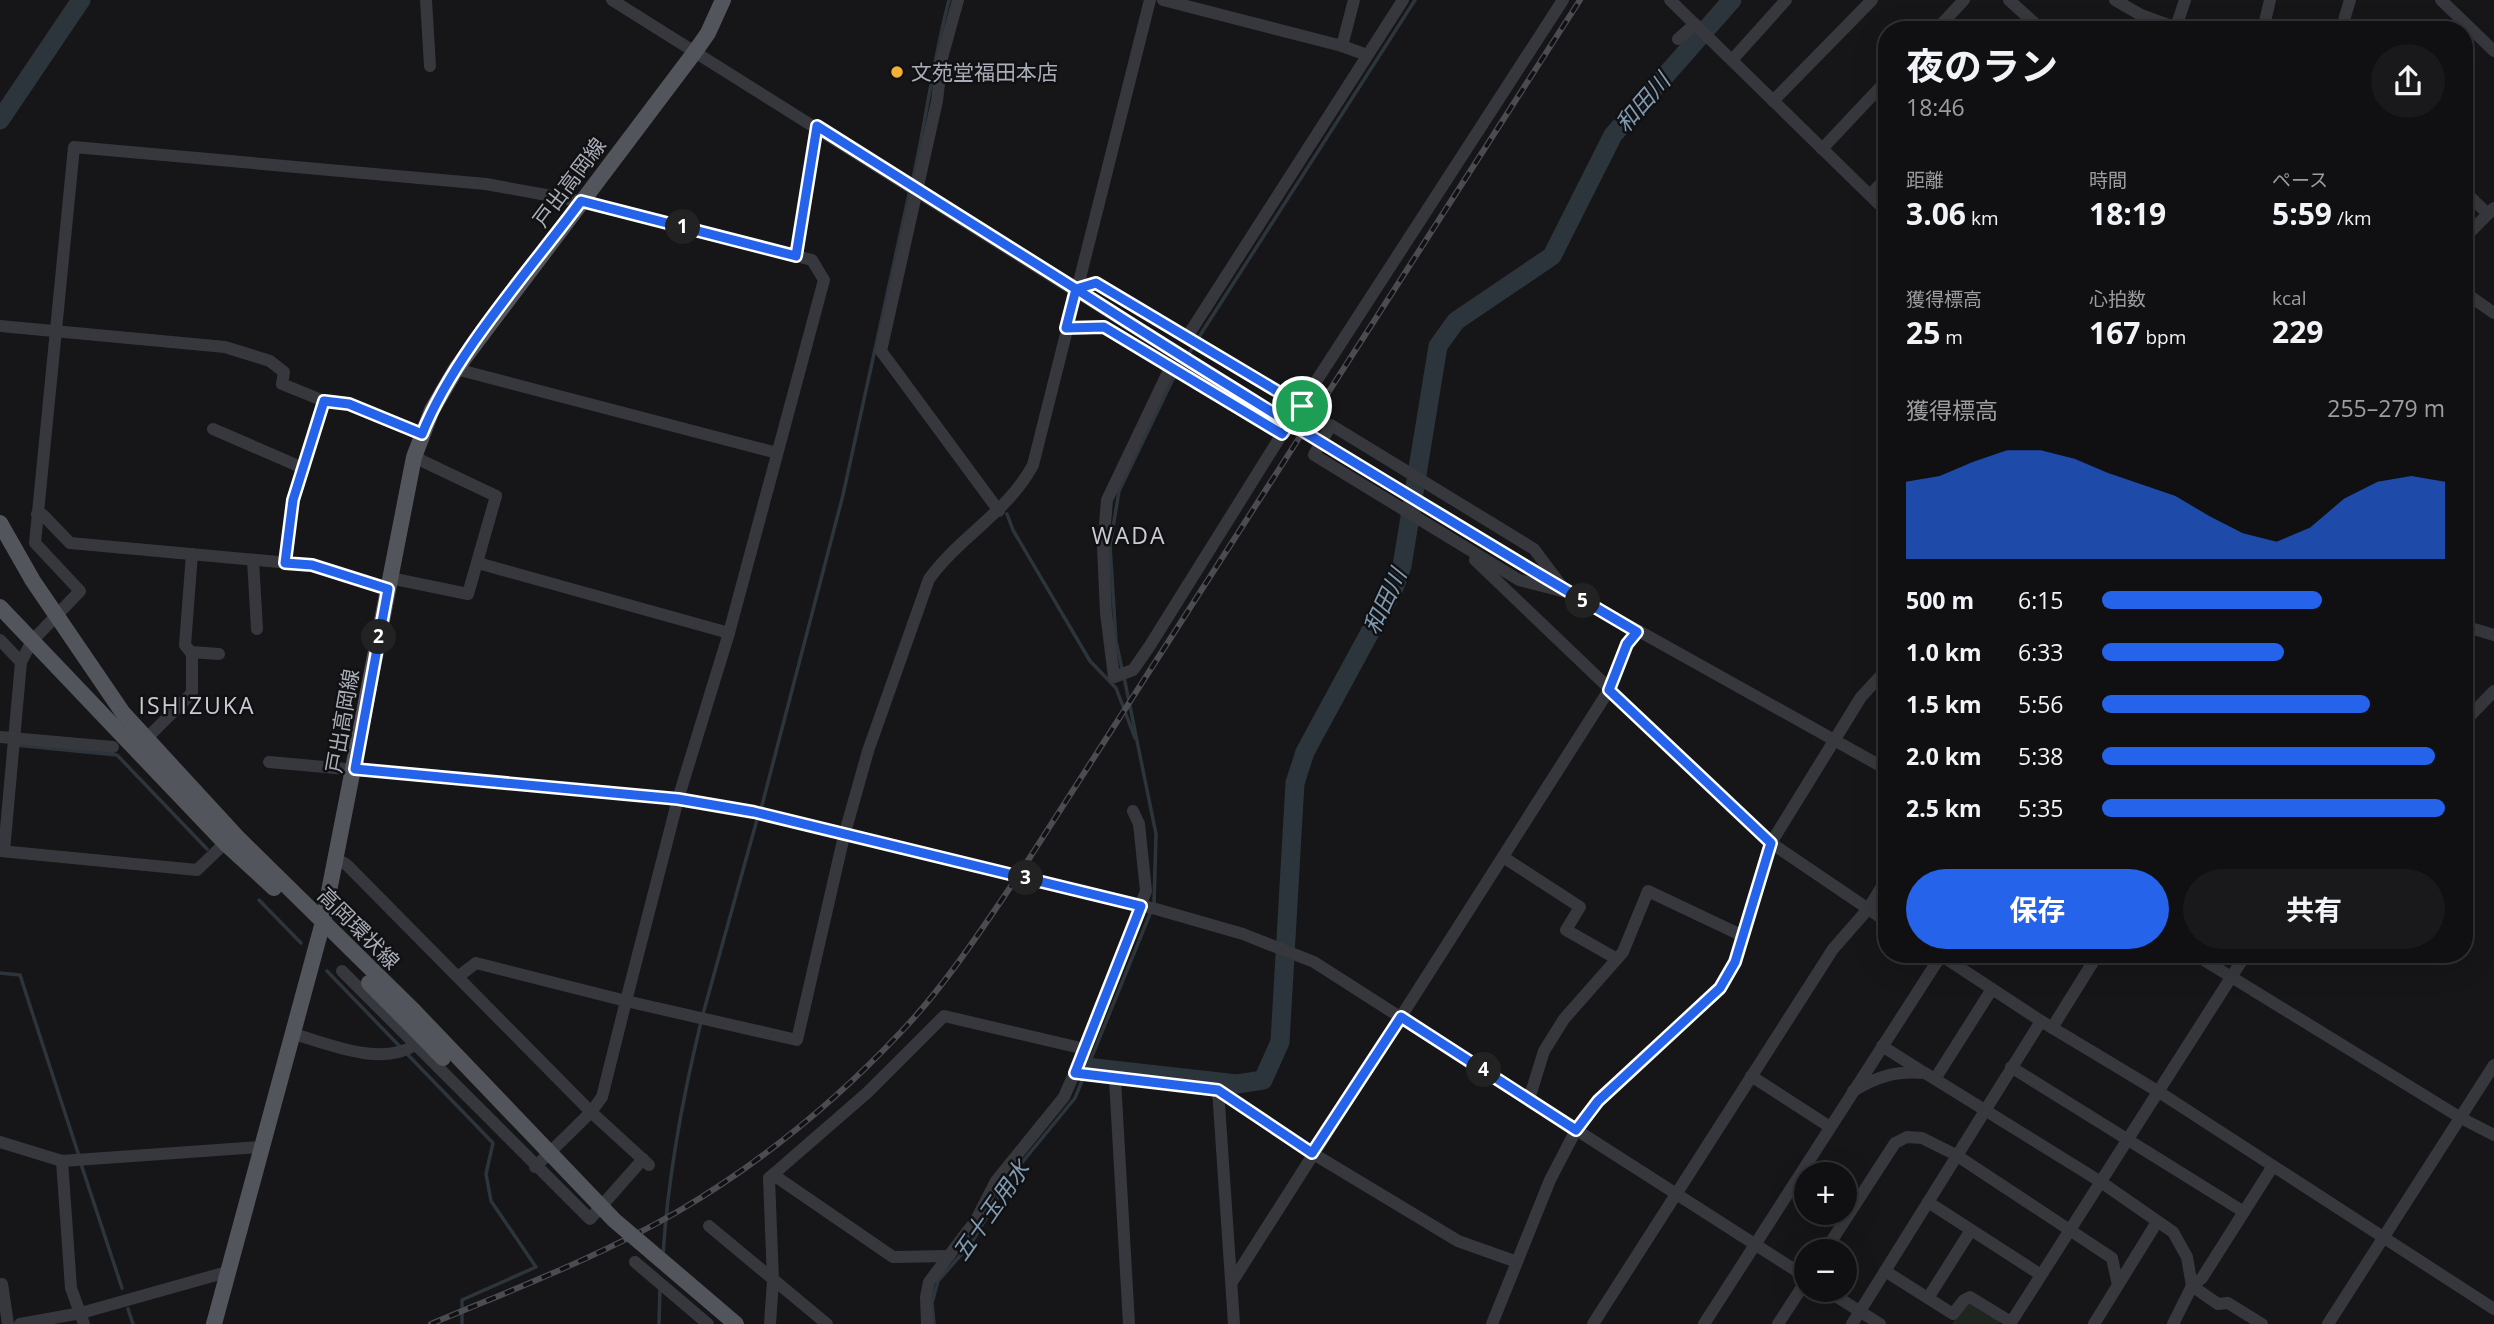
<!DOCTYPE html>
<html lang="ja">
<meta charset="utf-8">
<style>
:root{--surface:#101012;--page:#19191b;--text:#f1f3f6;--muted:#9c9d9f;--line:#303032;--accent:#2563eb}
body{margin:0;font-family:"Open Sans","Noto Sans JP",sans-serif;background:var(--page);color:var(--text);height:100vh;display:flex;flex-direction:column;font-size:26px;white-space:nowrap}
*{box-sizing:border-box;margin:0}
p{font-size:23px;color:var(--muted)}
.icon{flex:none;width:38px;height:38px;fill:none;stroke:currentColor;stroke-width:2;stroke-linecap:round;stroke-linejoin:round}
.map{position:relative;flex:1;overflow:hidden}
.details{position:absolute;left:1878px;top:21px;width:595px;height:942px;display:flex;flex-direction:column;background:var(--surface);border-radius:28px;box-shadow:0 7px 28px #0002,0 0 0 2px var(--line)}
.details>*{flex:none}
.controls{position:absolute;left:1794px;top:1162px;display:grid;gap:14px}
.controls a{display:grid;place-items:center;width:63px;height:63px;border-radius:50%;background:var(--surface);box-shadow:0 7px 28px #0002,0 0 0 2px var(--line);font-size:35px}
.pin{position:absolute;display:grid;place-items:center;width:60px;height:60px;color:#fff;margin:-30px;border:4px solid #fff;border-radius:50%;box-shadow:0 2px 7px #0007}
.km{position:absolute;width:35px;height:35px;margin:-18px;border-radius:50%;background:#222;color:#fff;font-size:19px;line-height:35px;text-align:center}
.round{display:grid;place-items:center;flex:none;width:74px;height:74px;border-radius:37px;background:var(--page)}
.head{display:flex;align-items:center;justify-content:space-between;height:119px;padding:0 28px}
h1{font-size:38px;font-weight:700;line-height:52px}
.metrics{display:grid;grid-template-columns:repeat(3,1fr);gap:10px;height:119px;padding:7px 28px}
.metrics div{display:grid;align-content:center}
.metrics b{font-size:30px;font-weight:700}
.metrics small{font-size:19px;font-weight:400}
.metrics p{font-size:19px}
.chart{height:196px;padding:14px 28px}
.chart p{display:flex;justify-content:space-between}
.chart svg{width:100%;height:126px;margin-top:7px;fill:var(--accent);opacity:.7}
.action{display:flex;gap:14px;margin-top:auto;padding:14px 28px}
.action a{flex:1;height:80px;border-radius:42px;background:var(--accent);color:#fff;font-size:28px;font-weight:700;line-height:80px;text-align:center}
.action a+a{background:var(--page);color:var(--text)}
ul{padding:0 28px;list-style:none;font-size:23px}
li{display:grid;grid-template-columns:112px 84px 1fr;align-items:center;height:52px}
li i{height:18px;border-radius:9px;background:var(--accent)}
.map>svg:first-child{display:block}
.green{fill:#1e261f}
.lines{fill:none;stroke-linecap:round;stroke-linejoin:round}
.stream{stroke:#2c353c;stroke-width:3.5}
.river{stroke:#2c353c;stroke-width:19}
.minor{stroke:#37383d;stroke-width:12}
.major{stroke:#53555c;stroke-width:16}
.rail-casing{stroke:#4a4c52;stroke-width:6}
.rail{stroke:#111113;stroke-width:3.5;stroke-dasharray:10;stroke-linecap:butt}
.minor-bridge{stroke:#37383d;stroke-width:12}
.major-bridge{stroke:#53555c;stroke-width:16}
.route-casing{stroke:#fff;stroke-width:14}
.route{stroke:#2563eb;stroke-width:9}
.poi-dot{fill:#f2b134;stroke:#111113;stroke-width:2.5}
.labels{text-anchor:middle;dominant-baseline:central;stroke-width:5;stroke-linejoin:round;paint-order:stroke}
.poi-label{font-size:21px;fill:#a8adb8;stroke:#111113;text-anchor:start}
.street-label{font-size:21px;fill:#a8adb8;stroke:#111113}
.water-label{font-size:23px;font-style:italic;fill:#7f9bb3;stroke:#111113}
.neighbourhood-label{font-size:23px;letter-spacing:2px;fill:#c9ccd4;stroke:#111113}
</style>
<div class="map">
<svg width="2494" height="1324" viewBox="0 0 2494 1324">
<rect width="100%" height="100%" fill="#161618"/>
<path class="green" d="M1968,1300l32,22 -1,2h-47z"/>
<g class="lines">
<g class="stream">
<path d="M912,183c14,-61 21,-123 37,-183"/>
<path d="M1197,340l218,-340"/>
<path d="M1007,514l6,16 77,131 26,27 19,50"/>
<path d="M1122,669l-6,-28 -6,-95 9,-55 53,-110 21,-34"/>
<path d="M15,745l102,10 90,94"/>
<path d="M761,809l82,-314 67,-305"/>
<path d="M259,900l42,43"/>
<path d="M327,971l166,172 -7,31 5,27 45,66 -74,33v24"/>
<path d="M0,973l20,2 59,181"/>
<path d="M703,1014l55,-198"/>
<path d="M81,1164l41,124"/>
<path d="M663,1255c5,-80 19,-155 38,-233"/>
<path d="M128,1309l5,15"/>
<path d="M659,1324l1,-37"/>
<path d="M934,1324l-2,-21 6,-22 34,-39 38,-65 65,-79 79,-194 2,-70 -32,-157"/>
</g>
<g class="river">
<path d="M0,120l81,-120"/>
<path d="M1086,1067l151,17 26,-4 17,-38 15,-259 10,-31 89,-164 8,-22 36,-220 18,-25 96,-65 61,-121 119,-135"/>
</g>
<g class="minor">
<path d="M426,0l4,66"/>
<path d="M612,0l608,382"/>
<path d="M958,0l-16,58 -5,43 -56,250 118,160"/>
<path d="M1163,0l179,46 25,9"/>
<path d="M1670,0l216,211"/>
<path d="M2009,0l33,30"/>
<path d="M2115,0l26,15 41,15"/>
<path d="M2441,0l53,51"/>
<path d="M1936,30l28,-30"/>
<path d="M2175,30l10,-30"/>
<path d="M2263,30l7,-30"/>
<path d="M2341,30l9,-30"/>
<path d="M1678,39l17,-15"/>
<path d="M1342,46l12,-46"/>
<path d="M1732,60l54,-60"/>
<path d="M1773,101l99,-101"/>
<path d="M1822,149l64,-68"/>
<path d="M2464,191l24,23"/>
<path d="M1870,195l16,-17"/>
<path d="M2464,238l30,-30"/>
<path d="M796,256l21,-130"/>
<path d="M1076,290l20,-7 206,123"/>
<path d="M2464,292l30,21"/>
<path d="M0,326l225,21 45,14 14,11 -2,12 42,17 25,3 73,30"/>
<path d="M1067,328l37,-1 178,107"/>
<path d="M1187,337l216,-337"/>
<path d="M1170,368l-63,132 -4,47 3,66 8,64 19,-7 16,-23 133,-213 281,-434"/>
<path d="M456,369l321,84"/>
<path d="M1331,425l203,124 32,43 -47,-12 -205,-125z"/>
<path d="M213,429l90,39"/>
<path d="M37,514l6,1 27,28 242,22 76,24"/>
<path d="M253,560l4,69"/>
<path d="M1475,560l296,283 115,78"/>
<path d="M285,563l8,-63 31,-99"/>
<path d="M478,563l251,70"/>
<path d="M390,578l78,16 28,-98 -82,-39"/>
<path d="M1560,587l326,182"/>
<path d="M2464,626l30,9"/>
<path d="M0,640l21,22 11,-21 48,-50 -45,-48 39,-396 412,37 104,19 222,57 12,20 -95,353 -51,166 -52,202 171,39 47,-204 24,-85 61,-172c31,-43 79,-67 104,-114l117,-465"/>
<path d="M191,652l28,2"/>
<path d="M2464,722l30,-31"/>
<path d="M0,737l113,10"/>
<path d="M147,738l45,-45v-39l-7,-9 7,-91"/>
<path d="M269,762l409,37 76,13 402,97 87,25 71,28 492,315"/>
<path d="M0,851l197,19 28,-27"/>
<path d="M4,851l17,-189"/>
<path d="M1503,857l77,50 -14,23 51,29"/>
<path d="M337,859l10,6 244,247 58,53"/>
<path d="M1939,954l102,67 118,71 335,217"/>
<path d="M2194,954l267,164 33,17"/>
<path d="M342,971l248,248 53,-60"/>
<path d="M459,976l17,-13 150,38 -24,96 -11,15 -56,55"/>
<path d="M2052,1028l46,-74"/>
<path d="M294,1034c35,10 87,33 121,11"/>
<path d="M1882,1046l41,26"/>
<path d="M2011,1067l233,145"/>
<path d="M1075,1073l143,17 94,63 146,88 59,21"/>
<path d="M1751,1076l79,51"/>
<path d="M1935,1079l57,-90"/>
<path d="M1115,1080l14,244"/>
<path d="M1218,1090l16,234"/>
<path d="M1853,1091c25,-15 42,-20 72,-18l176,109 72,50 14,25 5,29 26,18 10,-1 34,21"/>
<path d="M1529,1099l15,-48 20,-32 59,-67 25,-61 95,45"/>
<path d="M0,1142l62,19 198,-14"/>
<path d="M62,1161l9,127 13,36"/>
<path d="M769,1178l99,-86 76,-76 141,33"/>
<path d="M1928,1202l113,73"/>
<path d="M709,1226l118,98"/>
<path d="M1825,1251l70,-108 12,-6 15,1 34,17 156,103 6,27"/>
<path d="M635,1262l73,62"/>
<path d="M1885,1271l68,43 11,-14 6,-3 41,25"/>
<path d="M1232,1282l377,-592 18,-46 11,-12"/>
<path d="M2,1284l6,40"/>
<path d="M1826,1290l54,34"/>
<path d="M1928,1298l43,-68"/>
<path d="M20,1324l61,-11 146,-41"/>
<path d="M770,1324l3,-43 -4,-103h9l115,79 56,-1"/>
<path d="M927,1324l-1,-27 3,-15 47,-62 20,-39 68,-84 21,-48 61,-158 -7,-67 -6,-13"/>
<path d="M1492,1324l58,-144 26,-50 22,-29 122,-113 15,-26 36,-119 90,-146 25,-27"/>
<path d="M1593,1324l240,-375 35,-40 18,-29"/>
<path d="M1704,1324l238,-370"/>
<path d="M1778,1324l28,-43"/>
<path d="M1852,1324l189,-303"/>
<path d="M2010,1324l236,-370"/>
<path d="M2094,1324l63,-102"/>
<path d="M2173,1324l19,-38 10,-8 71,-112"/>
<path d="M2328,1324l166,-259"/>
</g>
<g class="major">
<path d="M0,523l33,58 90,132 114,124 176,173"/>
<path d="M0,607l225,236 49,45"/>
<path d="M369,983l36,36"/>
<path d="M214,1324l109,-402 91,-465 18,-47 24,-41 238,-316 14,-20 15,-33"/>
</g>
<g class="rail-casing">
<path id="rail" d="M431,1324c83,-35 168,-67 246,-112 82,-48 158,-110 223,-179 45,-47 81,-103 118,-157l562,-876"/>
</g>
<use href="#rail" class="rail"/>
<path class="minor-bridge" d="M1220,382l322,194"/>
<g class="major-bridge">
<path d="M413,1010l201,210 122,104"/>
<path d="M405,1019l38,39"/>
</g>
</g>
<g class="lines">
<g class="route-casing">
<path id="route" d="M1302,406l-206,-123 -20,6 -259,-163 -21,130 -215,-55c-52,70 -127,153 -159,233l-73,-30 -25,-3 -31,99 -8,63 27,2 76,24 -33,180 323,30 76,13 387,94 -66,167 143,17 94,63 89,-136 175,113 22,-29 122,-113 15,-26 36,-119 -162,-153 18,-46 10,-12 -95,-56c-156,-94 -312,-188 -466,-287l-10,39 38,-1 178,107 20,-28"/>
</g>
<use href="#route" class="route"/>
</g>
<circle class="poi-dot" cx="897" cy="72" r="7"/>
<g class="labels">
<g class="poi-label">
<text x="911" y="72">文苑堂福田本店</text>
</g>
<g class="street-label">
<text transform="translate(569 182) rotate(-53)">戸出高岡線</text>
<text transform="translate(342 721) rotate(-80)">戸出高岡線</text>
<text transform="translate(359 928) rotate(45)">高岡環状線</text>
</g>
<g class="water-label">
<text transform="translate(1642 102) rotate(-49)">和田川</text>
<text transform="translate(1384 601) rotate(-65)">和田川</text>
<text transform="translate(990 1210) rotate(-55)">五十玉用水</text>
</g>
<g class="neighbourhood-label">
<text x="1129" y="535">WADA</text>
<text x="197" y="705">ISHIZUKA</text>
</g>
</g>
</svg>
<div class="controls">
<a>+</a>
<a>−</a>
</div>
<div class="pin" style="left:1302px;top:406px;background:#1e9e55"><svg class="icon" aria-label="arrive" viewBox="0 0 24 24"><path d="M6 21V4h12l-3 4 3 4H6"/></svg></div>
<b class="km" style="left:683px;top:227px">1</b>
<b class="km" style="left:379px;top:637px">2</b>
<b class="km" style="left:1026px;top:878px">3</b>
<b class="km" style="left:1484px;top:1070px">4</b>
<b class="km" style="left:1583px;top:601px">5</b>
<section class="details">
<div class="head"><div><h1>夜のラン</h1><p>18:46</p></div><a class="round"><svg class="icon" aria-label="share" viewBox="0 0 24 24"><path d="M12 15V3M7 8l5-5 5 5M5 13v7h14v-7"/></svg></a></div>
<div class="metrics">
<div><p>距離</p><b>3.06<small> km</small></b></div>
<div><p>時間</p><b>18:19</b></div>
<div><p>ペース</p><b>5:59<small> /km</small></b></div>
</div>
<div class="metrics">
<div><p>獲得標高</p><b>25<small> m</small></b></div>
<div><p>心拍数</p><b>167<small> bpm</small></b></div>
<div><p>kcal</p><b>229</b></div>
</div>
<div class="chart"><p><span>獲得標高</span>255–279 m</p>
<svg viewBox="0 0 160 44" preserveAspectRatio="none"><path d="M0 44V17L10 15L20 10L30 6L40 6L50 9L60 14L70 18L80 22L90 29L100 35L110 38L120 33L130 23L140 17L150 15L160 17V44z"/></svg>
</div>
<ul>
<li><b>500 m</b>6:15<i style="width:64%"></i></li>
<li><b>1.0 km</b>6:33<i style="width:53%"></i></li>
<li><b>1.5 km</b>5:56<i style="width:78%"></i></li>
<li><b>2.0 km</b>5:38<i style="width:97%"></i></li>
<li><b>2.5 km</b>5:35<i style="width:100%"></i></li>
</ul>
<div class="action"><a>保存</a><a>共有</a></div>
</section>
</div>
